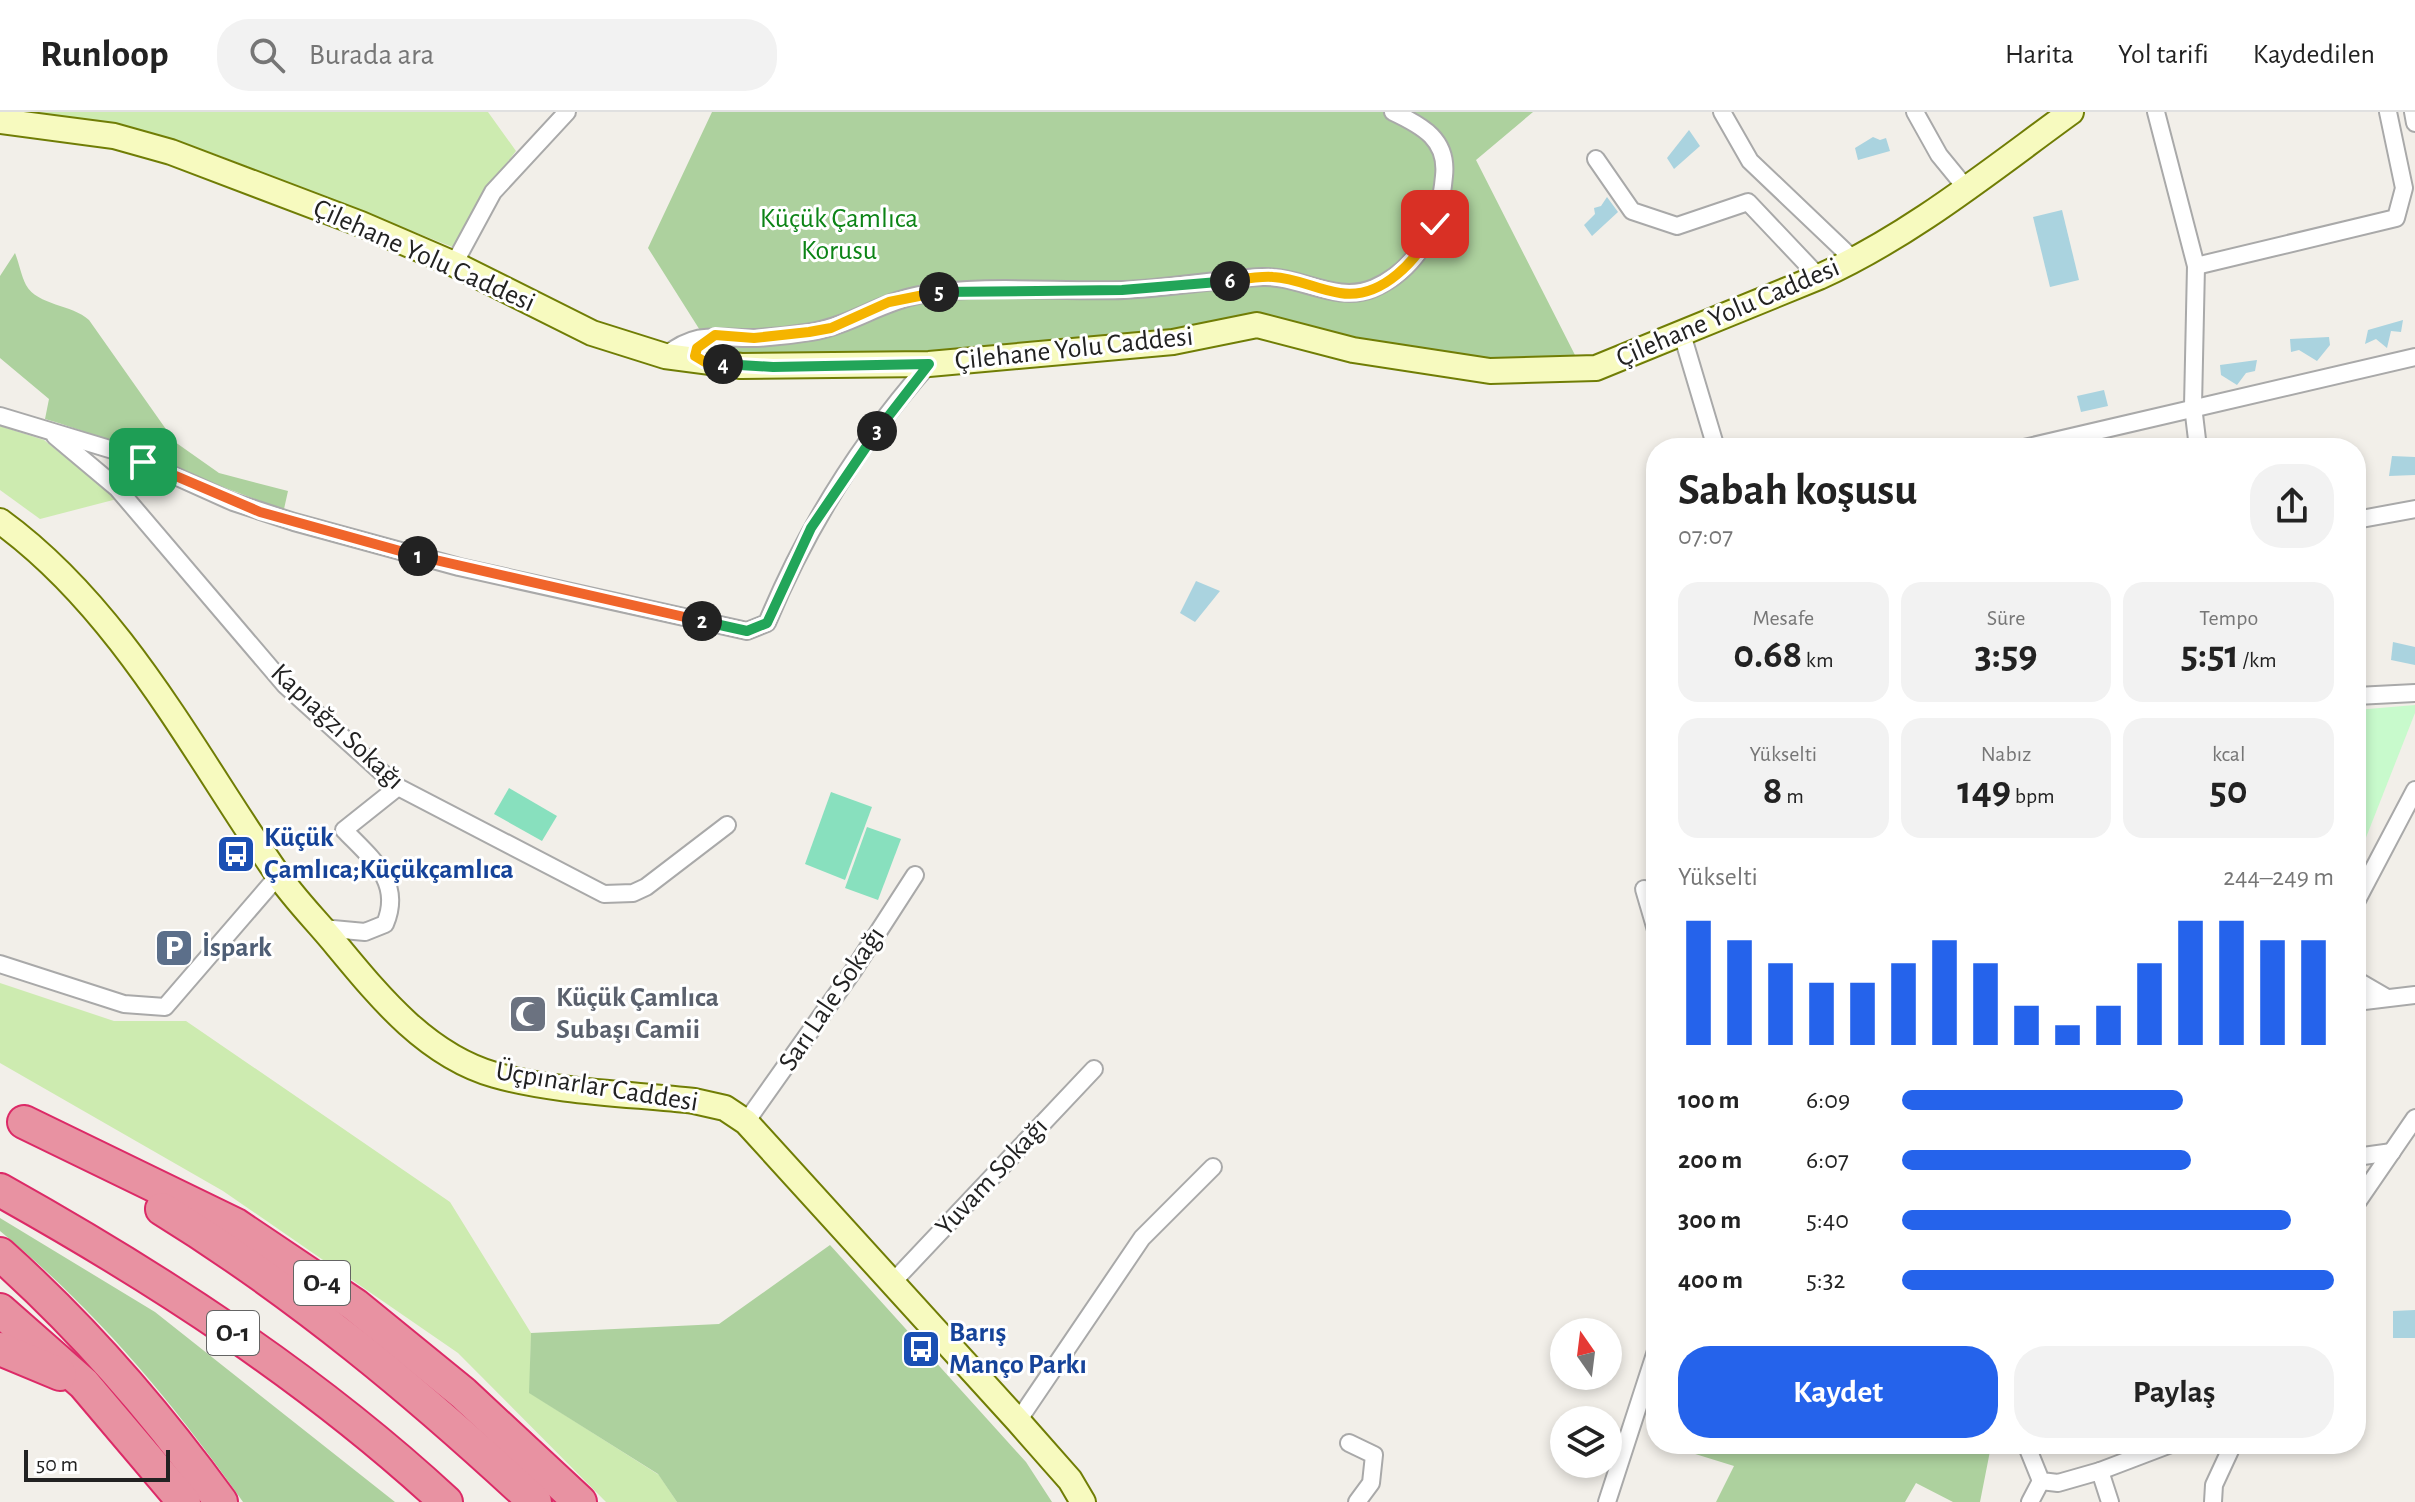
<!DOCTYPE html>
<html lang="tr">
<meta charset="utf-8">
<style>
:root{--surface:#fff;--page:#f2f2f2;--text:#222;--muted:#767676;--line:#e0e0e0;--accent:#2563eb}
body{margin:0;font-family:"Alegreya Sans",sans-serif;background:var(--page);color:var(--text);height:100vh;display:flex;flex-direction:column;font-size:30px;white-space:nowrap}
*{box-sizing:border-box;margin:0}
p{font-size:26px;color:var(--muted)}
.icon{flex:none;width:44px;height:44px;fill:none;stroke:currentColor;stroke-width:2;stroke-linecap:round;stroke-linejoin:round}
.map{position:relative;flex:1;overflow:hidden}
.drawer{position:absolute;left:1646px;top:326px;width:720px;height:1016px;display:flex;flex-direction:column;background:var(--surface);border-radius:32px;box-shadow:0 4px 12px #0003}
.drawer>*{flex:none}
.needle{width:52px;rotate:346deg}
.tools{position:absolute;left:1550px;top:1206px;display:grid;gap:16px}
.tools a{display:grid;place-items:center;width:72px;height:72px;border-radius:50%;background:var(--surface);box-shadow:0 4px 12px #0003;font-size:40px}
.scale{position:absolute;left:24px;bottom:20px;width:146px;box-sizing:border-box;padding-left:8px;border:4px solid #222;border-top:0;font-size:22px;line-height:28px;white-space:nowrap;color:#222;-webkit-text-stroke:6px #fff;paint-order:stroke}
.pin{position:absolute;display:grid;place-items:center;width:68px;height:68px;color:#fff;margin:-34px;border-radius:16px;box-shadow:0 4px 12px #0006}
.km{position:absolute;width:40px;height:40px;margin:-20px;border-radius:50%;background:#222;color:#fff;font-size:22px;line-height:40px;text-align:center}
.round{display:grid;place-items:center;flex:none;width:84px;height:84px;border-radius:32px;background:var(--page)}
.headline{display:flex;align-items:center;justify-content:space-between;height:136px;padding:0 32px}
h1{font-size:44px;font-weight:700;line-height:60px}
.figures{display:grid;grid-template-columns:repeat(3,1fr);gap:12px;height:136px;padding:8px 32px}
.figures div{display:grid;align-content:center;border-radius:20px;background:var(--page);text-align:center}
.figures b{font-size:40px;font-weight:700}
.figures small{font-size:22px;font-weight:400}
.figures p{font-size:22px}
.chart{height:224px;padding:16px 32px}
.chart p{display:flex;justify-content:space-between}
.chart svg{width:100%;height:144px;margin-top:8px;stroke:var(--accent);stroke-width:6}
.cta{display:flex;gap:16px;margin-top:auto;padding:16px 32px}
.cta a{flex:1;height:92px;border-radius:32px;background:var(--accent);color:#fff;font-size:32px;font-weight:700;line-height:92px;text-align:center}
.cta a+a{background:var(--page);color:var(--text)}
ul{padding:0 32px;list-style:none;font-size:26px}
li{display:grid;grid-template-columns:128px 96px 1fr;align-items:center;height:60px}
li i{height:20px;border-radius:10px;background:var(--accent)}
header{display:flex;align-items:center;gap:48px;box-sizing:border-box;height:112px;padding:0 40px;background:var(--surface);border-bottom:2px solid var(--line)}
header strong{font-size:38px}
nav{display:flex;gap:44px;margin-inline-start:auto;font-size:28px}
.search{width:560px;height:72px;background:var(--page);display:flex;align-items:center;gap:20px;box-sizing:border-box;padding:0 28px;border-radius:32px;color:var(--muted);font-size:30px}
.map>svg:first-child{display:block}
.grass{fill:#cdebb0}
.forest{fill:#add19e}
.park{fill:#c8facc}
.pitch{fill:#88e0be}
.water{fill:#aad3df}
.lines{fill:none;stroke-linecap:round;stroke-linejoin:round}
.street-casing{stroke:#a9a9a9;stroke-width:20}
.secondary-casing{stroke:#707d05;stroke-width:28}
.highway-casing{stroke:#dc2a67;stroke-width:36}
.street{stroke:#fff;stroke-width:16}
.secondary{stroke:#f7fabf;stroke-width:24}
.highway{stroke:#e892a2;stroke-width:32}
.split-1-casing{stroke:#fff;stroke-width:16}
.split-2-casing{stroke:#fff;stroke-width:16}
.split-3-casing{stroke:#fff;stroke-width:16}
.split-4-casing{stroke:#fff;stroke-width:16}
.split-5-casing{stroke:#fff;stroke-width:16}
.split-6-casing{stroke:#fff;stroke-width:16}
.split-7-casing{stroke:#fff;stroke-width:16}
.split-1{stroke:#f0652b;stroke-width:10}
.split-2{stroke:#f0652b;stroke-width:10}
.split-3{stroke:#22a559;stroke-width:10}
.split-4{stroke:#22a559;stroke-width:10}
.split-5{stroke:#f5b400;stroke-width:10}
.split-6{stroke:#22a559;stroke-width:10}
.split-7{stroke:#f5b400;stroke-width:10}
.labels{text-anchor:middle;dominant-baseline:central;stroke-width:6;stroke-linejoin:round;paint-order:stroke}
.shield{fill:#fff;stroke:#646464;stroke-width:2}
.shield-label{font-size:26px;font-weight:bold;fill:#222}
.park-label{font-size:28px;fill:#0c8416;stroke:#fff}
.street-label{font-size:28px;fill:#222;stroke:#fff}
.transit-label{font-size:28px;font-weight:bold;fill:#164399;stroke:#fff;text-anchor:start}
.service-label{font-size:28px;font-weight:bold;fill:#4e5e75;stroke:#fff;text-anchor:start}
.worship-label{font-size:28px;font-weight:bold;fill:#5b616d;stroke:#fff;text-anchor:start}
</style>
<header>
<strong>Runloop</strong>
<div class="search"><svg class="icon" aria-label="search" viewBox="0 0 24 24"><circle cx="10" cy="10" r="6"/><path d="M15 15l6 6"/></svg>Burada ara</div>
<nav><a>Harita</a><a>Yol tarifi</a><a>Kaydedilen</a></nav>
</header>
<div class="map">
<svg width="2415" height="1390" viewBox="0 0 2415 1390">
<rect width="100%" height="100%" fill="#f2efe9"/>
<g class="grass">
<path d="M36,0h452l28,39 -30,39 -31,58 -240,-94 -74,-23z"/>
<path d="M0,314l44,14 73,59 -77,20 -40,-29z"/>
<path d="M0,871l114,38h72l264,181 81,131 -1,60 129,82 18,27h-71l-148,-149 -235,-162 -223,-128z"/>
</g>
<g class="forest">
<path d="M712,0h821l-57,48 101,199 -156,-1 -167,-42 -88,21 -290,22 -161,-5 -67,-106z"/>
<path d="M15,141c4,10 6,22 11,32 12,21 46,19 63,35l86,122 44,31 69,18 -4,18c-81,-26 -157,-66 -239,-90l4,-20 -49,-41v-82z"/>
<path d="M0,1106l155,94 240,190h-152c-70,-100 -148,-193 -243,-271z"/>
<path d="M830,1133l196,217 26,40h-375l-19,-28 -129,-81 2,-60 188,-9z"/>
<path d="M1663,1332h283l3,5 42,-3 -11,56h-27l-37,-19 -11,19h-189l18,-36z"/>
</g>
<path class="park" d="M2415,593v8l-59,150v-153z"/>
<g class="pitch">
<path d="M509,676l48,28 -15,25 -48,-27z"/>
<path d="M831,680l41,15 -27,73 -40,-16z"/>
<path d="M867,715l34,12 -23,61 -33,-12z"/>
</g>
<g class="water">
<path d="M1689,18l11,16 -26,23 -7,-11z"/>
<path d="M1873,25l7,3 6,-2 4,13 -32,9 -3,-12z"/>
<path d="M1607,85l11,15 -26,24 -8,-11 11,-11 -1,-6 7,-2z"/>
<path d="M2062,98l17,70 -29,7 -17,-70z"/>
<path d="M2403,208l-2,12 -10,-1 -4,17 -11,-9 -11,5 3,-14z"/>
<path d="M2329,225l1,8 -13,16 -18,-11 -8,2 -1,-13z"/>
<path d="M2257,248l-2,11 -9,2 -9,12 -16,-10 -1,-10z"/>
<path d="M2104,278l4,16 -27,6 -4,-16z"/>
<path d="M2392,344l23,1v18l-26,1z"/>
<path d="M1196,469l24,10 -25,31 -15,-9z"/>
<path d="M2393,530l22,5v18l-24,-5z"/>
<path d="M2415,1198v28h-22v-27z"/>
</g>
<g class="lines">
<g class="street-casing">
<g id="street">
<path d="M1722,0l28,49 105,100"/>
<path d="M1915,0l24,43 27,33"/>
<path d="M2156,0l40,154 -3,140 5,42"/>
<path d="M2413,0l2,11"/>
<path d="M1596,47l36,52 45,15 71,-24 71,75"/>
<path d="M454,152l39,-72 74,-80"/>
<path d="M2196,154l200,-48 8,-30 -16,-76"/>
<path d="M1682,222l34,114"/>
<path d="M665,244c33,-27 54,-17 91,-18 18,-1 37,-3 55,-6 38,-6 70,-30 108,-37 67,-11 137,-3 205,-5 47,-2 93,-11 139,-13 38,-1 74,27 111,11 46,-20 66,-65 70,-112 4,-36 -21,-50 -51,-64"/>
<path d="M0,304l126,38 107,48 61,20 165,45 288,64 20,-8c39,-94 94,-182 162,-259"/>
<path d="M55,324l62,52 168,197 113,102 206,107 29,-1 13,-6 81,-62"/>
<path d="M2024,336l391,-91"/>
<path d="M2356,408l59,-11"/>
<path d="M2356,584l59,-3"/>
<path d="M1644,777l12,41"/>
<path d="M2356,790l59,-112"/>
<path d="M322,816l43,4 20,-8c18,-42 -14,-66 -41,-94l54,-43"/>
<path d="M0,852l124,40 41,3 113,-131"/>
<path d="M2356,868l31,18"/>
<path d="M2356,890l59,-7"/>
<path d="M746,1010l107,-151 62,-96"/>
<path d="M2356,1045l36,-5"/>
<path d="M2356,1092l59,-86"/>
<path d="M891,1172l203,-215"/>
<path d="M1018,1309l124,-183 71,-71"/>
<path d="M1349,1331l25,12 -3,28 -14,19"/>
<path d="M2026,1332l15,37 17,2 42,-12 10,31"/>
<path d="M2100,1359l71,-27"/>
<path d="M1607,1390l49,-151"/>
<path d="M2030,1390l11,-21"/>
<path d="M2213,1390l1,-17 19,-41"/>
</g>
</g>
<g class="secondary-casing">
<g id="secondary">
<path d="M0,9l114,15 57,16 190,72 93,40 138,69 73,23 76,10 188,-2 244,-22 84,-17 96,25 137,21 106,-3 223,-91c91,-41 172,-107 252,-165"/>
<path d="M0,409c121,88 193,231 276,351 18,27 42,50 62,75 43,52 90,109 157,128 59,17 137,19 199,26l31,7 21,14 272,299 52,59 13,22"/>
</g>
</g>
<g class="highway-casing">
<g id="highway">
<path d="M24,1010l212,103 119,80 108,88 117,109"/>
<path d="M0,1078c159,89 312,188 446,312"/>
<path d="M162,1097c136,84 256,184 373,293"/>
<path d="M0,1142c84,75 155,157 221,248"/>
<path d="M0,1198l84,74 100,118"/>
<path d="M0,1237l60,25"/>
</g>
</g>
<use href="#street" class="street"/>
<use href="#secondary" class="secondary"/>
<use href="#highway" class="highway"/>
</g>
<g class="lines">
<g class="split-1-casing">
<path id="split-1" d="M143,350l117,50 158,44"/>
</g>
<g class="split-2-casing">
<path id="split-2" d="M418,444l284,65"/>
</g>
<g class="split-3-casing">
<path id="split-3" d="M702,509l45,10 20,-8 44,-95 66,-97"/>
</g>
<g class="split-4-casing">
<path id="split-4" d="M723,252l50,3 156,-3 -52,67"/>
</g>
<g class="split-5-casing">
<path id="split-5" d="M723,252l-18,-2 -10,-6 2,-8 18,-13 39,3 55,-6 22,-4 58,-26 50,-10"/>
</g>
<g class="split-6-casing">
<path id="split-6" d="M939,180l183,-2 108,-9"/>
</g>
<g class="split-7-casing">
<path id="split-7" d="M1230,169c14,-2 29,-5 43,-4 24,1 44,13 67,16 42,7 79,-34 95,-69"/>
</g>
<use href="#split-1" class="split-1"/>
<use href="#split-2" class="split-2"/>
<use href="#split-3" class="split-3"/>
<use href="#split-4" class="split-4"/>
<use href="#split-5" class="split-5"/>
<use href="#split-6" class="split-6"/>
<use href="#split-7" class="split-7"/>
</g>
<defs>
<g id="bus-square" transform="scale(2)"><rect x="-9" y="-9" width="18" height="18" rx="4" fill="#1a4fb4" stroke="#fff"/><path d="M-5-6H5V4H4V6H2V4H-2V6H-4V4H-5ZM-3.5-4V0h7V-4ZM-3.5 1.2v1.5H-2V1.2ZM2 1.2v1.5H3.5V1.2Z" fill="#fff"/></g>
<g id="parking-square" transform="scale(2)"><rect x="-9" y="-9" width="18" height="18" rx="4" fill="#5c6f8a" stroke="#fff"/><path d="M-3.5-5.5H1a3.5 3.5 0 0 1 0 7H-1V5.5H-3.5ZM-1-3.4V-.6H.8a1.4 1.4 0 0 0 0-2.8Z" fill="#fff"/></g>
<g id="mosque-square" transform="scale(2)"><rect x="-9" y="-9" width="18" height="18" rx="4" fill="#6b7280" stroke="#fff"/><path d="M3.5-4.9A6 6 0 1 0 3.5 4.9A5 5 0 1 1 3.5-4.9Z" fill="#fff"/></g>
</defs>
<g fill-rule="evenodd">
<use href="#bus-square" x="236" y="742"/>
<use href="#parking-square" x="174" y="836"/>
<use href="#mosque-square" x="528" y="902"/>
<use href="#bus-square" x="921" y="1237"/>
</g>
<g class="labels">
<g class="shield">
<rect x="294" y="1149" width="56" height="44" rx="6"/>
<rect x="207" y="1199" width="52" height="44" rx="6"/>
</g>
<g class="shield-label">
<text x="322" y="1171">O-4</text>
<text x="233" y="1221">O-1</text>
</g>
<g class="park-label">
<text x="839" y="107">Küçük Çamlıca<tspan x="839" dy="32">Korusu</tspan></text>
</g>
<g class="street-label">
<text transform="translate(424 144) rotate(24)">Çilehane Yolu Caddesi</text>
<text transform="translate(1728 201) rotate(-23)">Çilehane Yolu Caddesi</text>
<text transform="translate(1074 237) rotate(-6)">Çilehane Yolu Caddesi</text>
<text transform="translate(337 615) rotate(43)">Kapıağzı Sokağı</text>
<text transform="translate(832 887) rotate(-56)">Sarı Lale Sokağı</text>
<text transform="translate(597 975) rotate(9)">Üçpınarlar Caddesi</text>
<text transform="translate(992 1065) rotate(-47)">Yuvam Sokağı</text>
</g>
<g class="transit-label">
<text x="264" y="726">Küçük<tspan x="264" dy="32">Çamlıca;Küçükçamlıca</tspan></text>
<text x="949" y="1221">Barış<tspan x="949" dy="32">Manço Parkı</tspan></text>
</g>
<g class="service-label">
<text x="202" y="836">İspark</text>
</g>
<g class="worship-label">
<text x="556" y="886">Küçük Çamlıca<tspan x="556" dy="32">Subaşı Camii</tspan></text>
</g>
</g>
</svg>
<div class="tools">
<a><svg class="needle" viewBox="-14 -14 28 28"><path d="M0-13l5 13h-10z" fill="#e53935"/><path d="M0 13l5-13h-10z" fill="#767676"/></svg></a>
<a><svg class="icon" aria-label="layers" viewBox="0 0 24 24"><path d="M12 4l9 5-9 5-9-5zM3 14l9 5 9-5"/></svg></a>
</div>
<div class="scale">50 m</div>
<div class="pin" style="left:143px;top:350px;background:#1e9e55"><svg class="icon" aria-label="arrive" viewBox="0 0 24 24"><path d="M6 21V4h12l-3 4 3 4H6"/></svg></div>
<div class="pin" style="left:1435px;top:112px;background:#d93025"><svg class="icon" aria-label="check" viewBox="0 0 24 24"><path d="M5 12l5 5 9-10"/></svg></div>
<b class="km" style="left:418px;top:444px">1</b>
<b class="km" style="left:702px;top:509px">2</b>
<b class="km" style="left:877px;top:319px">3</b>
<b class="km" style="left:723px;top:252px">4</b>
<b class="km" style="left:939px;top:180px">5</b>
<b class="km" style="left:1230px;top:169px">6</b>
<section class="drawer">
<div class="headline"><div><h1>Sabah koşusu</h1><p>07:07</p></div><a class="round"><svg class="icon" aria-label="share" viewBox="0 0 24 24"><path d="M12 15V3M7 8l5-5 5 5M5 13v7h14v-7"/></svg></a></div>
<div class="figures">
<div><p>Mesafe</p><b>0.68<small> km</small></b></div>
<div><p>Süre</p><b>3:59</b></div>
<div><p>Tempo</p><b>5:51<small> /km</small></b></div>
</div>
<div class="figures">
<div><p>Yükselti</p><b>8<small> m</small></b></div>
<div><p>Nabız</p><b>149<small> bpm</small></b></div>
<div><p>kcal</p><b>50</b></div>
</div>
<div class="chart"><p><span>Yükselti</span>244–249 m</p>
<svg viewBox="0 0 160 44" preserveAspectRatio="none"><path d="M5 44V6M15 44V12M25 44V19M35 44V25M45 44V25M55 44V19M65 44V12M75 44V19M85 44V32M95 44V38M105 44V32M115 44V19M125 44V6M135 44V6M145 44V12M155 44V12"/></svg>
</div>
<ul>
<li><b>100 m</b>6:09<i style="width:65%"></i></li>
<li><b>200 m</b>6:07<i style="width:67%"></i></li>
<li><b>300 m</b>5:40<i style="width:90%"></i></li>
<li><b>400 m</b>5:32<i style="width:100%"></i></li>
</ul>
<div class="cta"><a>Kaydet</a><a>Paylaş</a></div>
</section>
</div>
